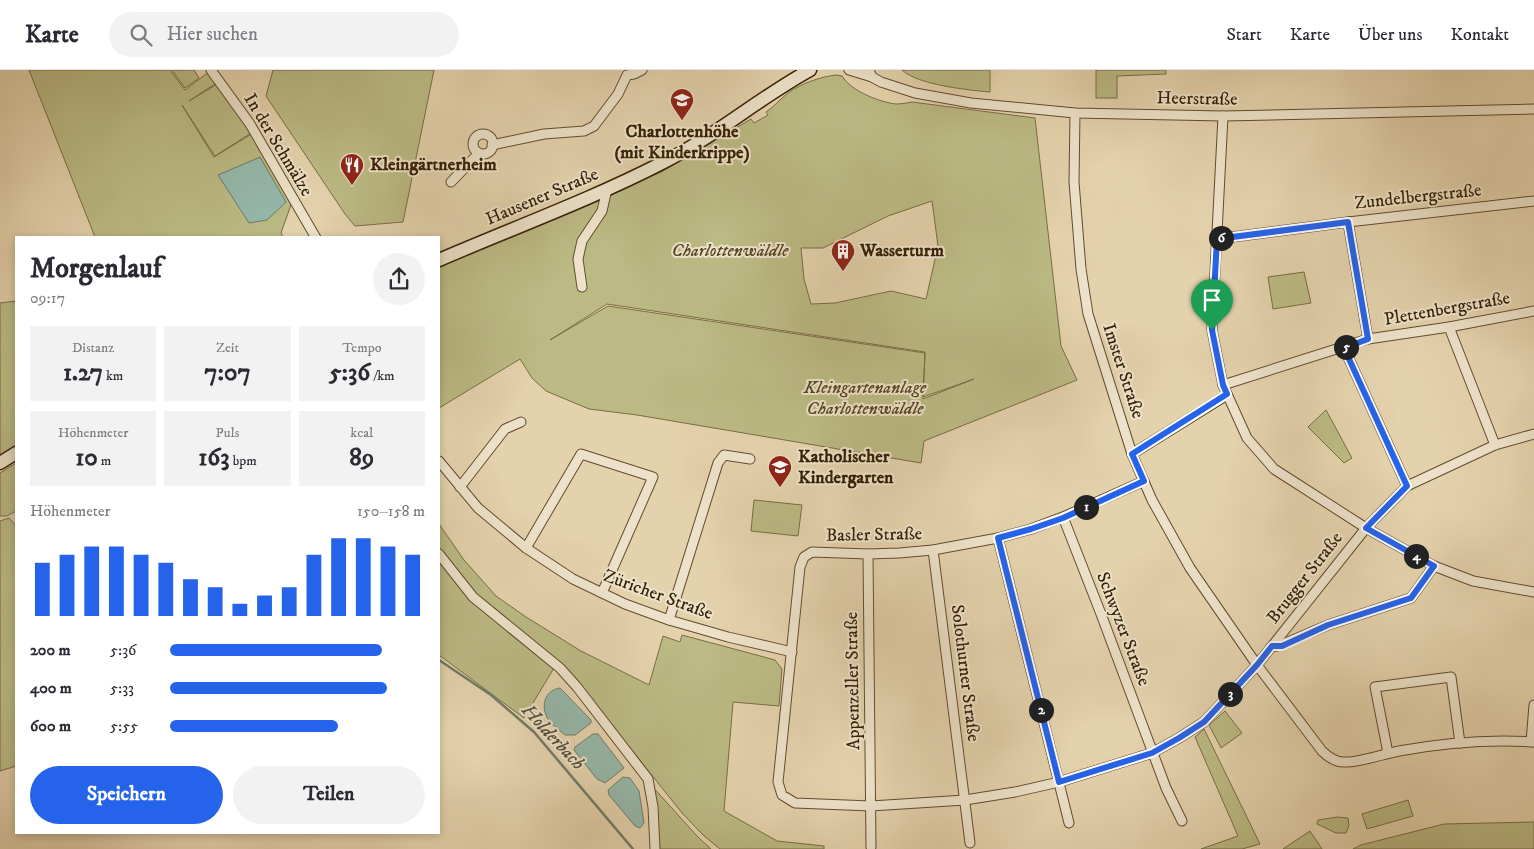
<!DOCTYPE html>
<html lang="de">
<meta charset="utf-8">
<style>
:root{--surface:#fff;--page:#f2f2f3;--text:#2b2b33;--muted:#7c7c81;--line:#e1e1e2;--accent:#2563eb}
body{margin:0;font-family:"IM FELL DW Pica",serif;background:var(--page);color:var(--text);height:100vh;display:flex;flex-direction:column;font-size:19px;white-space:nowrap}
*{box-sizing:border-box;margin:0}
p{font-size:16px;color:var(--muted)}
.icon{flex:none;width:28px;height:28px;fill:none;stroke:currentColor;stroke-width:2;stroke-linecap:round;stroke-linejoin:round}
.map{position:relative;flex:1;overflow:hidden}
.sheet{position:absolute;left:15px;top:166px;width:425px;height:598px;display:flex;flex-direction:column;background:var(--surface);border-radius:0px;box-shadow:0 2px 8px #0003}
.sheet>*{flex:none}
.pin{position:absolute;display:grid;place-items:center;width:42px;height:42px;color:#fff;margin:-51px -21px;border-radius:50% 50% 50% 0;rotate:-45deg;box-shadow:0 0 5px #0007}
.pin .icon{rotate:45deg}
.km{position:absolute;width:25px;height:25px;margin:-12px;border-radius:50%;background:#222;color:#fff;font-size:14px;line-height:25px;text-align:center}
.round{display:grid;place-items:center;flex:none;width:52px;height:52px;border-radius:26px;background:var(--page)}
.head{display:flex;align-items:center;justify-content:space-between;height:85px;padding:0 15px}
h1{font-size:28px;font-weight:700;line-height:38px}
.figures{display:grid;grid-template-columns:repeat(3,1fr);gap:8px;height:85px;padding:5px 15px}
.figures div{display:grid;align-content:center;border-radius:0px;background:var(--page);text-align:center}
.figures b{font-size:25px;font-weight:700}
.figures small{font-size:14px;font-weight:400}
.figures p{font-size:14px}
.chart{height:140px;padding:10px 15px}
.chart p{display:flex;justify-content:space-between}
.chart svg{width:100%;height:90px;margin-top:5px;stroke:var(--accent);stroke-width:6}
.action{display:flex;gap:10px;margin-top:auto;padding:10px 15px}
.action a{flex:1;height:58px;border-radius:30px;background:var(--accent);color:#fff;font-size:20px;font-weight:700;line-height:58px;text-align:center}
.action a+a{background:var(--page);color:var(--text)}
ul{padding:0 15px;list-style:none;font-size:16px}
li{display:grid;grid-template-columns:80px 60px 1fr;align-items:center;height:38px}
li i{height:12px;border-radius:6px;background:var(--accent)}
header{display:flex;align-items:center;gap:30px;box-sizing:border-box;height:70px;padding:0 25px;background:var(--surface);border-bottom:1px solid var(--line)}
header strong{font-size:24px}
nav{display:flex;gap:28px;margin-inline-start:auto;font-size:18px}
.search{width:350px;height:45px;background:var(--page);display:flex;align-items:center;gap:12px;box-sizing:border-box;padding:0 18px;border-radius:28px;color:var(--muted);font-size:19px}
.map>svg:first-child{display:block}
.green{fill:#bbba84;stroke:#786d44;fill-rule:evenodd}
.water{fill:#95b8ab;stroke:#6f7b69}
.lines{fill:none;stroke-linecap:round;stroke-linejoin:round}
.stream{stroke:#6f7b69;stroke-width:2.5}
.minor-casing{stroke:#624c2f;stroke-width:11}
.secondary-casing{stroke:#362005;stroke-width:15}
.minor{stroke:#ede2c9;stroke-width:9}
.secondary{stroke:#ede2c9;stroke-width:12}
.route-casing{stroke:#fff;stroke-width:10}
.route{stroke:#2563eb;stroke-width:6}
.labels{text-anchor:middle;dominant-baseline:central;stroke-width:4;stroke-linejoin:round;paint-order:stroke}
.street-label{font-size:18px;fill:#362005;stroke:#ede2c9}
.poi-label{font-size:18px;font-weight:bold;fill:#362005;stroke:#ede2c9;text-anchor:start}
.park-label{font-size:18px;font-style:italic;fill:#574625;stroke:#ede2c9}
.water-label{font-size:19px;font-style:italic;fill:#524e37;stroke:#ede2c9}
</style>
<header>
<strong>Karte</strong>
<div class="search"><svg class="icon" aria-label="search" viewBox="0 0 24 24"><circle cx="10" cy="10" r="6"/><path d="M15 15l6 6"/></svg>Hier suchen</div>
<nav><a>Start</a><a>Karte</a><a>Über uns</a><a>Kontakt</a></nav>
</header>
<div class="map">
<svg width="1534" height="779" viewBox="0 0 1534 779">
<rect width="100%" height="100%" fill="#e4d2ac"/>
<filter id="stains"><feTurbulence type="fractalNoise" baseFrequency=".004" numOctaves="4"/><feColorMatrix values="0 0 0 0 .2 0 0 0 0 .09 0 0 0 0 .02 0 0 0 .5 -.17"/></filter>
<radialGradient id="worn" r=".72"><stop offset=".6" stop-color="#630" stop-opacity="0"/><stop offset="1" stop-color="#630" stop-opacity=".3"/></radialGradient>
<g class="green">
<path d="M29,0h141l15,20 25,-19 8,11 -29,19 30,-18 32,50 -36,23 -33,-51 32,52 39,-24 39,69 -11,31 2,4h-188z"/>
<path d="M172,0h22l5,8 -14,10z"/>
<path d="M273,0h161l-31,152 -48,4 -10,-12 -79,-118z"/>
<path d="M902,0h88v22c-22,-2 -72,-7 -88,-22z"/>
<path d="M1096,0h70v4l-49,2v22h-21z"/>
<path d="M837,5l5,1c9,15 37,26 54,28 5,0 11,-1 16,-2l123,16 26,228 16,34 -153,61 -3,22 -284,-48 -48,-6 -43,-18 -14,-13 -12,-19 -81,49v-143l222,-93 90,-53 3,4 14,-8 -2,-3c8,-5 14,-13 22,-19 12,-9 34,-17 49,-18zM932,131l6,45 -12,53 -35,-8 -56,12 -24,1 -7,-25 -3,-31h22l65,-32zM607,234l318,48 -2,45 51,-18 -51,20 2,-46 -317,-47 -58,34z"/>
<path d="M1304,202l7,31 -38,6 -5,-32z"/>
<path d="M16,231v147l-16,10v-155z"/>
<path d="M1326,340l26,48 -8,5 -36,-36z"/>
<path d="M16,393v48l-9,5h-7v-43z"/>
<path d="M754,430l48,5 -4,31 -47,-5z"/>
<path d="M9,448l7,8v240l-16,5v-250z"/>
<path d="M439,454l25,36 32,36 30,21 55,34 68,34 14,-49 17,6 2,-7 93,25 7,9 -3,37 -46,-4 -9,109 53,30 47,5v3h-104l-17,-14 -21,-22 -59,-74 -30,-35 -121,-113 -23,-27 -10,-17z"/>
<path d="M439,489l32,40 36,32 28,21 19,16 -30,50 -85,-63z"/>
<path d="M1225,641l17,22 -21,15 -12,-23z"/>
<path d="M1204,659l56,115 -18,5h-41l37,-13 -43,-99z"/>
<path d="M650,714l48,53 13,12h-54z"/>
<path d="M1408,730l5,16 -46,13 -5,-15z"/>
<path d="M1337,747l11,1 1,8 -3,7h-10l-19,-9 1,-4z"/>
<path d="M1534,752v27h-181l8,-4 83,-21z"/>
<path d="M1310,761l12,18h-39z"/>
</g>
<g class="water">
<path d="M260,87l26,45 -19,18 -18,3 -31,-48z"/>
<path d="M560,618l31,32v3l-16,12h-10c-6,-5 -17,-13 -19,-20 -5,-13 1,-25 14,-27z"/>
<path d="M593,664h5l26,34 -19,15 -8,-4 -23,-29 1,-3z"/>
<path d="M623,707l7,1 9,13 5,32 -4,5 -5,-2 -26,-31 -1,-5z"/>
</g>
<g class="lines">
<path class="stream" d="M439,590l52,35 43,37 99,117"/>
<g class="minor-casing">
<g id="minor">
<path d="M211,0l39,54 66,114"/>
<path d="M849,0l23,7"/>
<path d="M869,0l3,7 9,5 34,11 56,10 104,10 148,3 311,-7"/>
<path d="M1075,43l-1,69 7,87 7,45 44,140 20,46 38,68 67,97 65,86c7,7 14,12 24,11 15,0 37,-8 53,-11 44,-8 90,-12 135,-9"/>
<path d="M1223,46l-11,214 11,55 24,53 27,31 92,59 68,38 39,15 61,11"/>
<circle cx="483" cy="74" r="10"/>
<path d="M492,75l52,-11 40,-3 10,-5 24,-32 9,-19 7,-1 8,-4"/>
<path d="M451,112l28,-29"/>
<path d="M1348,152l20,117"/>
<path d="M1217,169l131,-17 186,-21"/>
<path d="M582,217l-4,-28 4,-18 20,-30 5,-22"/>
<path d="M1449,257l46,118"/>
<path d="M1344,278l63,138"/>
<path d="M1223,315l145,-46 81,-12 85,-16"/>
<path d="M1132,384l95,-59"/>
<path d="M439,391l39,47 48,40 47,31 52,25 44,16 59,17 64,15"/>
<path d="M1144,411l-81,36 -32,12 -33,9 -65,12 -34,3 -31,1 -56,-2 -8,5 -4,10 -22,215 4,13 13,8 76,3 94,-6 50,-8 44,-10 93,-29 27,-15 25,-16 53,-57 109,-137 41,-42 88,-41 39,-11"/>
<path d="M460,417l45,-58 16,-7"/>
<path d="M1063,447l38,97 65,174 16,33"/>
<path d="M998,468l71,285"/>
<path d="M526,478l55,-94 72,23 -51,116"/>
<path d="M933,480l37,293"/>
<path d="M439,484l34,43 87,71 17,19 71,92 5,28 2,42"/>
<path d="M868,484l3,293"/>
<path d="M669,550l49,-157 6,-8 26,4"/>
<path d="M1271,577l10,-2 47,-20 83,-27 23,-32"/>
<path d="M1531,672l3,-37"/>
<path d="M1388,683l-13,-66 76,-10 9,66"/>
</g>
</g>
<g class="secondary-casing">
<g id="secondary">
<path d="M439,190c74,-32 151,-60 223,-97 52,-26 97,-65 148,-93"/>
<path d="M0,393l16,-10"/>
</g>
</g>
<use href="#minor" class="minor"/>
<use href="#secondary" class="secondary"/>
</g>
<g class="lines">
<g class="route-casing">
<path id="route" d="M1348,152l20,117 -24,9 63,138 -41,42 68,38 -23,32 -83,27 -46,21h-10l-15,19 -53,57 -25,16 -27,15 -93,29 -61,-244 33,-9 32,-11 81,-37 -12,-27 95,-60 -4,-9 -11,-55 5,-91z"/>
</g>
<use href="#route" class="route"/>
</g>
<defs>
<g id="school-pin" transform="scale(1.25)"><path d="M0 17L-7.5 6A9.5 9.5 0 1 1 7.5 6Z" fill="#8f2418" stroke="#ede2c9"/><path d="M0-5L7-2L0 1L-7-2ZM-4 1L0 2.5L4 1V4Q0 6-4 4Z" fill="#fff"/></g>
<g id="restaurant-pin" transform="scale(1.25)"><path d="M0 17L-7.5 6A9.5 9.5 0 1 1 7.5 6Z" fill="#8f2418" stroke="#ede2c9"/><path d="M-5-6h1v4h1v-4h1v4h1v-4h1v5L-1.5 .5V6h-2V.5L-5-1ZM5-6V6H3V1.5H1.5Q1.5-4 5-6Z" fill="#fff"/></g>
<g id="building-pin" transform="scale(1.25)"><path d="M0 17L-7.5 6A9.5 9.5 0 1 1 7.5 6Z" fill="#8f2418" stroke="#ede2c9"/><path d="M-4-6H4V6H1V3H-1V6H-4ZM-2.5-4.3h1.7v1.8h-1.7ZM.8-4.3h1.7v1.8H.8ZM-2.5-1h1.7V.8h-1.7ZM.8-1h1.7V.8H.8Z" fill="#fff"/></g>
</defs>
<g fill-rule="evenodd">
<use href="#school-pin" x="682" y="30"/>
<use href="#restaurant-pin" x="352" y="95"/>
<use href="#building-pin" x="843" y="181"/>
<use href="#school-pin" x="780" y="397"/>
</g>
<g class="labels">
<g class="street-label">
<text transform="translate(1197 29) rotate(1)">Heerstraße</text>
<text transform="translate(278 75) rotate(59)">In der Schmälze</text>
<text transform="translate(542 127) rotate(-23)">Hausener Straße</text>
<text transform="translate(1418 127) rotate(-6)">Zundelbergstraße</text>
<text transform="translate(1447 239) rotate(-10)">Plettenbergstraße</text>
<text transform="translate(1123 301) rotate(72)">Imster Straße</text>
<text transform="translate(874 465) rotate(-1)">Basler Straße</text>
<text transform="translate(1305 508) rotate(-52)">Brugger Straße</text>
<text transform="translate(658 525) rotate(20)">Züricher Straße</text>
<text transform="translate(1123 559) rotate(69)">Schwyzer Straße</text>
<text transform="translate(965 603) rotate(83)">Solothurner Straße</text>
<text transform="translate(853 611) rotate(-91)">Appenzeller Straße</text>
</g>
<g class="poi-label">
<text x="682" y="62" text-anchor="middle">Charlottenhöhe<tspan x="682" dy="21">(mit Kinderkrippe)</tspan></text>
<text x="370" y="95">Kleingärtnerheim</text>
<text x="860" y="181">Wasserturm</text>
<text x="798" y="387">Katholischer<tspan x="798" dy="21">Kindergarten</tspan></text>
</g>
<g class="park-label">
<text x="730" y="181">Charlottenwäldle</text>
<text x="865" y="318">Kleingartenanlage<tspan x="865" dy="21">Charlottenwäldle</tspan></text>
</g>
<g class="water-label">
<text transform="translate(553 667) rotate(47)">Holderbach</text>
</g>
</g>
<rect width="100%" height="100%" filter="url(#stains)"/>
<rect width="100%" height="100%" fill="url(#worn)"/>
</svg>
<div class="pin" style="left:1212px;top:260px;background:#1e9e55"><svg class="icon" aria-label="arrive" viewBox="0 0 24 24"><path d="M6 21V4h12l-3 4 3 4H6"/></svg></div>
<b class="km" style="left:1086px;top:437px">1</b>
<b class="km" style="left:1041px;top:640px">2</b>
<b class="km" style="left:1230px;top:624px">3</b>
<b class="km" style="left:1416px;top:486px">4</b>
<b class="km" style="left:1346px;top:277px">5</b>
<b class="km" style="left:1221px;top:168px">6</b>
<section class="sheet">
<div class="head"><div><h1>Morgenlauf</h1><p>09:17</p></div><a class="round"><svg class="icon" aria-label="share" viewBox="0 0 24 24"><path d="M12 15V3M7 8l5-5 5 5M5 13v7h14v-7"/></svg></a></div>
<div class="figures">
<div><p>Distanz</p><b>1.27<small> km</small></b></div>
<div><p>Zeit</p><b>7:07</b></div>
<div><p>Tempo</p><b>5:36<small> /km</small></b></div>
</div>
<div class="figures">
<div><p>Höhenmeter</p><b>10<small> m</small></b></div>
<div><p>Puls</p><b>163<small> bpm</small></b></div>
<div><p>kcal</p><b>89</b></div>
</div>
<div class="chart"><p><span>Höhenmeter</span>150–158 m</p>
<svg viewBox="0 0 160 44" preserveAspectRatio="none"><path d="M5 44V18M15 44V14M25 44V10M35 44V10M45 44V14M55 44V18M65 44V26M75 44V30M85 44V38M95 44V34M105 44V30M115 44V14M125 44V6M135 44V6M145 44V10M155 44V14"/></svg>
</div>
<ul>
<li><b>200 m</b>5:36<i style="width:83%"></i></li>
<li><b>400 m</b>5:33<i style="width:85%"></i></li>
<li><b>600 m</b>5:55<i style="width:66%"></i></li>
</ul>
<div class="action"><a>Speichern</a><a>Teilen</a></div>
</section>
</div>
